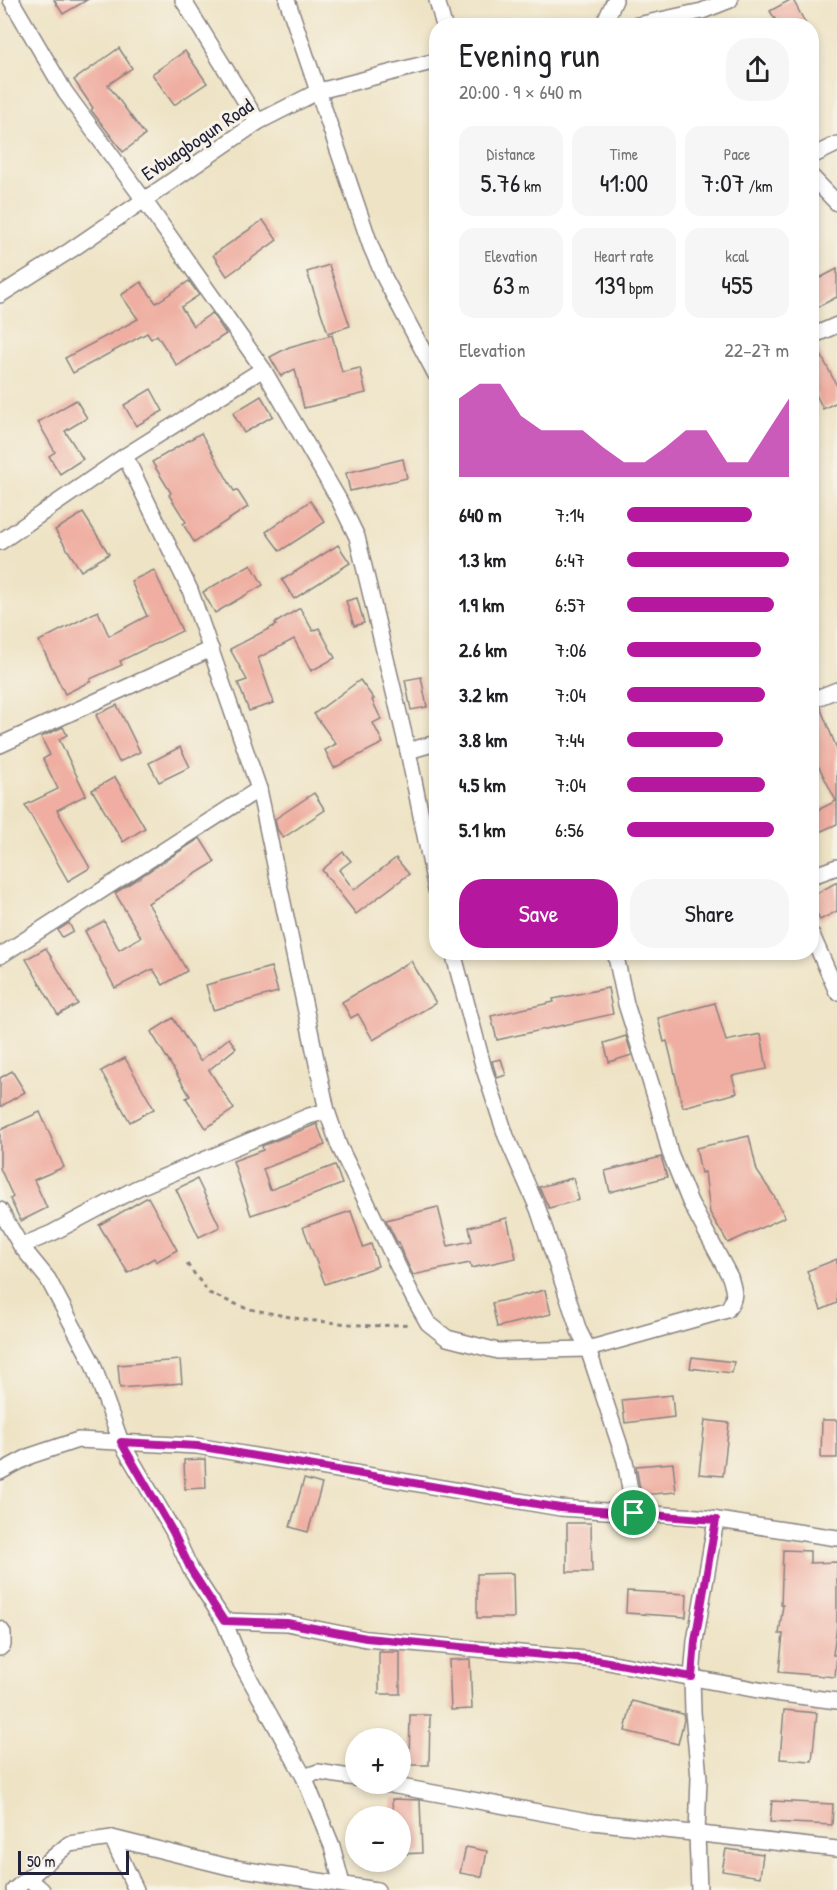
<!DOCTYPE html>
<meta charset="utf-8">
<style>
:root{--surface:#fff;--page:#f6f6f6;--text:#202124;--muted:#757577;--accent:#b5179e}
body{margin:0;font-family:"Patrick Hand",sans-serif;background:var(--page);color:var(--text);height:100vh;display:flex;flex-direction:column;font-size:22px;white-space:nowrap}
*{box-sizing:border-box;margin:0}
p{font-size:20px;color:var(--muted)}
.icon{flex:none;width:33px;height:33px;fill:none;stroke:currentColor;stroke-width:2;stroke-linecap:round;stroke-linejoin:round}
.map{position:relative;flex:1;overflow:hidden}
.drawer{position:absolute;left:429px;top:18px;width:390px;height:942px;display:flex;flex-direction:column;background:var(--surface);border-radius:24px;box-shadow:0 3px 9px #0003}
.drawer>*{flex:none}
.controls{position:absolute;left:345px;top:1728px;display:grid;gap:12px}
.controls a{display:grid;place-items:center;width:66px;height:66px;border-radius:50%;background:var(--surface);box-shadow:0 3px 9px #0003;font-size:30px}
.scale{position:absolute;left:18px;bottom:15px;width:111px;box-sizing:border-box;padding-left:6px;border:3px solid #22223b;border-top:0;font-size:16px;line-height:21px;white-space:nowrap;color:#22223b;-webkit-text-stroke:4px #f7f3e8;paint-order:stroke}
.pin{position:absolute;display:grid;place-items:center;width:51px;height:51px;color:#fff;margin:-26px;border:3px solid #fff;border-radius:50%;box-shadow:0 2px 6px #0007}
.round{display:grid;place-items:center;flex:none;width:63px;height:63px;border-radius:24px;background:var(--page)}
.headline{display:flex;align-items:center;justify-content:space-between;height:102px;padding:0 30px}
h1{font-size:33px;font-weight:600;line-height:45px}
.metrics{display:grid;grid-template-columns:repeat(3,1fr);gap:9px;height:102px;padding:6px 30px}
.metrics div{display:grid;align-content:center;border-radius:15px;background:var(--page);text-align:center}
.metrics b{font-size:26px;font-weight:600}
.metrics small{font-size:16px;font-weight:400}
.metrics p{font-size:16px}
.chart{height:168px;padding:12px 30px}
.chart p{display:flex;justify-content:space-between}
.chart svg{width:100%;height:108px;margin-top:6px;fill:var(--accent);opacity:.7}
.cta{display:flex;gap:12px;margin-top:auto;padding:12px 30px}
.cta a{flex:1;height:69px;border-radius:24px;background:var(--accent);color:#fff;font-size:24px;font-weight:600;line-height:69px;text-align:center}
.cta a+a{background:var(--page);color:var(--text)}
ul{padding:0 30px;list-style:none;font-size:20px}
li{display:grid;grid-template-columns:96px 72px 1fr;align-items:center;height:45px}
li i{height:15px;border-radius:8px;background:var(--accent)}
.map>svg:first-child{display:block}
.building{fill:#efaea1}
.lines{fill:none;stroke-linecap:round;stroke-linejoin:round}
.minor-casing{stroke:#888280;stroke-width:18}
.path{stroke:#888280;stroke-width:3;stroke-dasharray:4.5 4.5;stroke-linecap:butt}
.minor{stroke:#fff;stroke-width:15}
.route-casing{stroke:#fff;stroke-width:12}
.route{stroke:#b5179e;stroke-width:8}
.labels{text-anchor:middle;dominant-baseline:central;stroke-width:6;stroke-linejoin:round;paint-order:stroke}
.street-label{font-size:20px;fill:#22223b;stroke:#f7f3e8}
</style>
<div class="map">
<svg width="837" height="1890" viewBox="0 0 837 1890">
<rect width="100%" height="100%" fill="#f7f3e8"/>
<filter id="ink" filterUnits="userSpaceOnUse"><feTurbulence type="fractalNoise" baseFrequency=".0167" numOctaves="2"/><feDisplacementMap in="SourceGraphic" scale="12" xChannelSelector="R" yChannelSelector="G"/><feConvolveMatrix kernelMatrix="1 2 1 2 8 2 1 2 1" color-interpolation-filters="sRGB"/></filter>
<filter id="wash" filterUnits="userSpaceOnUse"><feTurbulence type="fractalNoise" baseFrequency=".008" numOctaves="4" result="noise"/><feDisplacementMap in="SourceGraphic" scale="24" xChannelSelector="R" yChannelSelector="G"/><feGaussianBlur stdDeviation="1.35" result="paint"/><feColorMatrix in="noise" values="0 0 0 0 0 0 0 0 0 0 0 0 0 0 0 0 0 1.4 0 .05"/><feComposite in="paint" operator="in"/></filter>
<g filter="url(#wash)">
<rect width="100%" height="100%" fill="#eee3c5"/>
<g id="blocks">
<g class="building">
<path d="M54,0h33l-24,14z"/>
<path d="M790,0h3l14,26h-28l-9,-15z"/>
<path d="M119,48l13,20 -24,17 37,50 -22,17 -32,-42 2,-2 -19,-28z"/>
<path d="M185,51l22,32 -33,22 -22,-31z"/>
<path d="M263,220l14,20 -50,36 -14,-21z"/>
<path d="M329,265l21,61 -22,7 -21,-61z"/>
<path d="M837,269v28l-25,13v-28z"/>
<path d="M189,281l10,14 -18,12 12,19 19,-13 14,21 -49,32 -20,-31 -6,4 -4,-6 -74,40 -8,-15 73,-39 -17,-24 20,-13 15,21z"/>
<path d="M332,335l10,37 18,-4 6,25 -62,15 -9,-39 -14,7 -11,-19 19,-10z"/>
<path d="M816,345l21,41v16l-14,7 -11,-23v-40z"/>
<path d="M151,389l12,22 -27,15 -12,-21z"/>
<path d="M261,396l12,20 -29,17 -11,-20z"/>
<path d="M76,400l11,18 -22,13 18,28 -23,15 -11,-18 6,-4 -17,-30z"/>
<path d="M201,433l33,58 3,-1 11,17 -54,35 -11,-18 3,-2 -17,-27 2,-2 -19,-31z"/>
<path d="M403,459l4,19 -57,13 -4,-18z"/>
<path d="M310,501l15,21 -45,29 -14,-19z"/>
<path d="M83,513l26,41 -28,17 -26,-41z"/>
<path d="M338,545l12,18 -56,36 -12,-19z"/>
<path d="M251,564l12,21 -48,28 -12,-21z"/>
<path d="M154,570l28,61 -62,30 2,4 -32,14 1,2 -26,13 -26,-53 59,-30 11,25 38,-20 -16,-35z"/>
<path d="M357,598l7,25 -10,3 -8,-25z"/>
<path d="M300,608l13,23 6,-3 16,30 -24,13 -17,-32 -36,19 16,45 -25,8 -11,-28 9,-3 -17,-31 46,-24 -1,-2z"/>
<path d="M421,677l6,30 -16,3 -6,-30z"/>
<path d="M360,680l14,19 -2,1 9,19 -8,4 10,20 -49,25 -9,-18 11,-6 -22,-30z"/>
<path d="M117,705l23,47 -21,10 -23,-47z"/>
<path d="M812,707h8l17,42v75l-22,10 -3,-7v-14l24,-12 -17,-34 -4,1 -3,-9z"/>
<path d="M63,727l4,8 -8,4 27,56 -29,15 33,58 -22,13 -43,-76 33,-16 -15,-30 7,-4 -9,-18z"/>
<path d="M180,747l10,20 -31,15 -10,-19z"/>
<path d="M115,777l30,51 -22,14 -31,-52z"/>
<path d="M314,793l11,17 -42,28 -6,-9 -2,-10z"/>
<path d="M200,838l15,24 -67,41 39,68 -24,14 -10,-16 -38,19 -30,-57 19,-10 15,29 22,-13 -26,-44z"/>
<path d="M343,852l8,9 -12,9 15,20 42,-32 13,16 -53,40 -34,-44z"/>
<path d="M837,882v29l-17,9 -8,-15v-9z"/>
<path d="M69,923l4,8 -11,6 -4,-7z"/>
<path d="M46,948l32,56 -20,11 -32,-56z"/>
<path d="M411,961l25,42 -63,37 -15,-26 -7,4 -9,-16z"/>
<path d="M271,967l7,25 -65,18 -7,-25z"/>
<path d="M608,988l5,26 -116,26 -6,-24 63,-14 -1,-3z"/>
<path d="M715,1003l11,38 35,-7 6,35 -35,7 5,17 -54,14 -16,-66 -3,1 -6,-24z"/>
<path d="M173,1018l27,43 29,-23 7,10 -27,22 25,39 -28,19 -20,-30 4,-2 -39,-64z"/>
<path d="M626,1036l6,19 -23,7 -5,-19z"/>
<path d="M125,1058l29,51 -24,13 -29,-51z"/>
<path d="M501,1059l5,16 -9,3 -5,-17z"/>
<path d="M12,1071l13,21 -25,15v-29z"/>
<path d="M40,1112l24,55 -30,13 13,28 -26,13 -11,-22 3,-2 -13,-29v-38z"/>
<path d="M317,1124l8,21 -62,24 7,21 65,-25 7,19 -58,22v-2l-33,11 -18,-54 30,-11 -1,-4z"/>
<path d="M749,1136l8,35 17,25 11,21 -57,26 -18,-30 -5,-41 -4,1 -5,-25z"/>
<path d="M661,1157l6,20 -57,15 -5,-21z"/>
<path d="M573,1178l6,22 -30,8 -10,-21z"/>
<path d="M197,1179l23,48 -21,10 -23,-48z"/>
<path d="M148,1197l29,53 -21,12 -2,-4 -26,15 -29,-48z"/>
<path d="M438,1207l10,39 24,-5 -3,-14 38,-9 9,40 -45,10 -1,-5 -57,12 -12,-25 -2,-8h-2l-11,-22z"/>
<path d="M351,1211l12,36 8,-3 7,22 -53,18 -22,-57z"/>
<path d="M837,1259v44l-16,7 -14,-39z"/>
<path d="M545,1290l6,24 -54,13 -5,-24z"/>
<path d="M692,1357l42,5 -2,11 -42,-5z"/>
<path d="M180,1360l2,23 -62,5 -2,-23z"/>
<path d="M672,1395l2,22 -49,6 -3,-23z"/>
<path d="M705,1420l24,3 -6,53 -24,-2z"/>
<path d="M822,1420h15v38h-16z"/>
<path d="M205,1459l1,29 -21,1 -1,-29z"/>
<path d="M673,1463l3,29 -35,3 -5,-29z"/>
<path d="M304,1479l18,5 -14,48 -18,-5z"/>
<path d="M567,1523h24l1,49h-25z"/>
<path d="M783,1550l27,1v12l27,-1v63l-4,30h4l-2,22 -56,-5 4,-38h-4l4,-29h-2z"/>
<path d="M513,1573l1,45h-37v-44z"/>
<path d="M627,1591l60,3 -1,23 -60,-4z"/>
<rect x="379" y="1652" width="21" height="42"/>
<path d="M470,1659l2,50 -21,1 -2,-50z"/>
<path d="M632,1701l51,13 1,6 -6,24 -53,-13z"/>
<path d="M784,1710l33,3 -5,48 -32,-2z"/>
<path d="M410,1715h20l-1,50h-20z"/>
<path d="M392,1799l28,1 2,53 -22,1v-38h-7z"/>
<path d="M772,1801l61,3 -1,21 -62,-3z"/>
<path d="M466,1847l21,4 -5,26 -22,-4z"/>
<path d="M726,1849l37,5 -3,23 -38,-6z"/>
</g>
</g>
</g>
<g filter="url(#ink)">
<use href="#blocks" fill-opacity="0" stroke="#888280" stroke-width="1.5"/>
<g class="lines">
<g class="minor-casing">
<g id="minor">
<path d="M11,0l54,92 79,108 119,169 76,131 18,37 51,214 28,-8"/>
<path d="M183,0l75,122"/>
<path d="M287,0l84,247 14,32 51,96"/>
<path d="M437,0l7,26"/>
<path d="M603,26l12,-26"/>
<path d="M633,26l69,-15 28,-11"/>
<path d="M812,156l25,-12"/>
<path d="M812,177l25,26"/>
<path d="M0,295l71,-45 187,-128 61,-31 117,-30"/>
<path d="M812,336l25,-11"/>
<path d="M125,456l65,134 69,199 68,322"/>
<path d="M0,542l125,-86 138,-87"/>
<path d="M812,697l5,1 20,-8"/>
<path d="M0,745l211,-96"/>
<path d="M408,751l28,139"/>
<path d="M812,876l25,-9"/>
<path d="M812,935l25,57"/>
<path d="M453,952l31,117 22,67 32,73 41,122 9,18 37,112 9,52"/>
<path d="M0,956l259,-167"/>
<path d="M0,1210l21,36"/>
<path d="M0,1472l30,-16 48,-16 119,6 363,62 138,9 139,21"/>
<path d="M224,1621l63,2 79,16 231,21 178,33 62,8"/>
<path d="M0,1629l3,4v12l-3,3"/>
<path d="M304,1777l14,-5 38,6"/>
<path d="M385,1784l208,38 244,27"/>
<path d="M112,1838l24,52"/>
<path d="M29,1879l13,11"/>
<path d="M342,1884l-10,-38 -28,-69 -63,-114 -17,-42 -33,-51 -18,-39 -52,-89 -29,-80 -44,-83 -27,-33 31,-13 85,-45 172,-72 18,-5 12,35 73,149 16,28 19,15 51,13 90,-2 139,-39c10,-13 7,-19 3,-33l-40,-75 -20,-49 -12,-47 -32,-102 -11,-52"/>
<path d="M14,1890l55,-46 43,-6 117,29 148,23"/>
<path d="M699,1890l-2,-56 2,-56 -6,-66 -1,-35 3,-36 21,-121"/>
</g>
</g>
<path class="path" d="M187,1264l22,29 36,15 60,12 67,6 39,-2"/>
<use href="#minor" class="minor"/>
</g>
</g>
<g class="lines" filter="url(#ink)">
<g class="route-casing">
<path id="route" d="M121,1442l76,4 363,62 156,12 -21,121 -3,36 -95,-17 -231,-22 -79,-15 -63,-2 -33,-51 -18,-38z"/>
</g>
<use href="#route" class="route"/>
</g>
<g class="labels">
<g class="street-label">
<text transform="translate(197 139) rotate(-34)">Evbuagbogun Road</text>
</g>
</g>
</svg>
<div class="controls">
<a>+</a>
<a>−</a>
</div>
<div class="scale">50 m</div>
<div class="pin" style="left:634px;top:1513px;background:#1e9e55"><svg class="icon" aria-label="arrive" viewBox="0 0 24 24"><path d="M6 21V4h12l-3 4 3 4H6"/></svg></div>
<section class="drawer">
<div class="headline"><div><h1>Evening run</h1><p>20:00 · 9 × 640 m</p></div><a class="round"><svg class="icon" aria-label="share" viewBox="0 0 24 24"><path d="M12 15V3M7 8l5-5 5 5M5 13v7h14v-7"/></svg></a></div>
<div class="metrics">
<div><p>Distance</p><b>5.76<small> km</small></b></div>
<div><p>Time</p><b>41:00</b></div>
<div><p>Pace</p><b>7:07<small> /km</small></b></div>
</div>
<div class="metrics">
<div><p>Elevation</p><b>63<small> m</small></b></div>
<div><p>Heart rate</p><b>139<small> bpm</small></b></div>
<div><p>kcal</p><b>455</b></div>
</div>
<div class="chart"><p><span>Elevation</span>22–27 m</p>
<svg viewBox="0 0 160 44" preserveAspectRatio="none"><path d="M0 44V12L10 6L20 6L30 19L40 25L50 25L60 25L70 32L80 38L90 38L100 32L110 25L120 25L130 38L140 38L150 25L160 12V44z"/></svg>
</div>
<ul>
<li><b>640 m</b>7:14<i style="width:77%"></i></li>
<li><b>1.3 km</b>6:47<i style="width:100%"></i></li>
<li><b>1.9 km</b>6:57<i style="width:91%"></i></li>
<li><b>2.6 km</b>7:06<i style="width:83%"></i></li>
<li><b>3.2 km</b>7:04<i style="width:85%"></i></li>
<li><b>3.8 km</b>7:44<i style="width:59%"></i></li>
<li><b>4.5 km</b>7:04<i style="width:85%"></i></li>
<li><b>5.1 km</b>6:56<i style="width:91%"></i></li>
</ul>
<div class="cta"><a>Save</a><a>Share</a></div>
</section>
</div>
